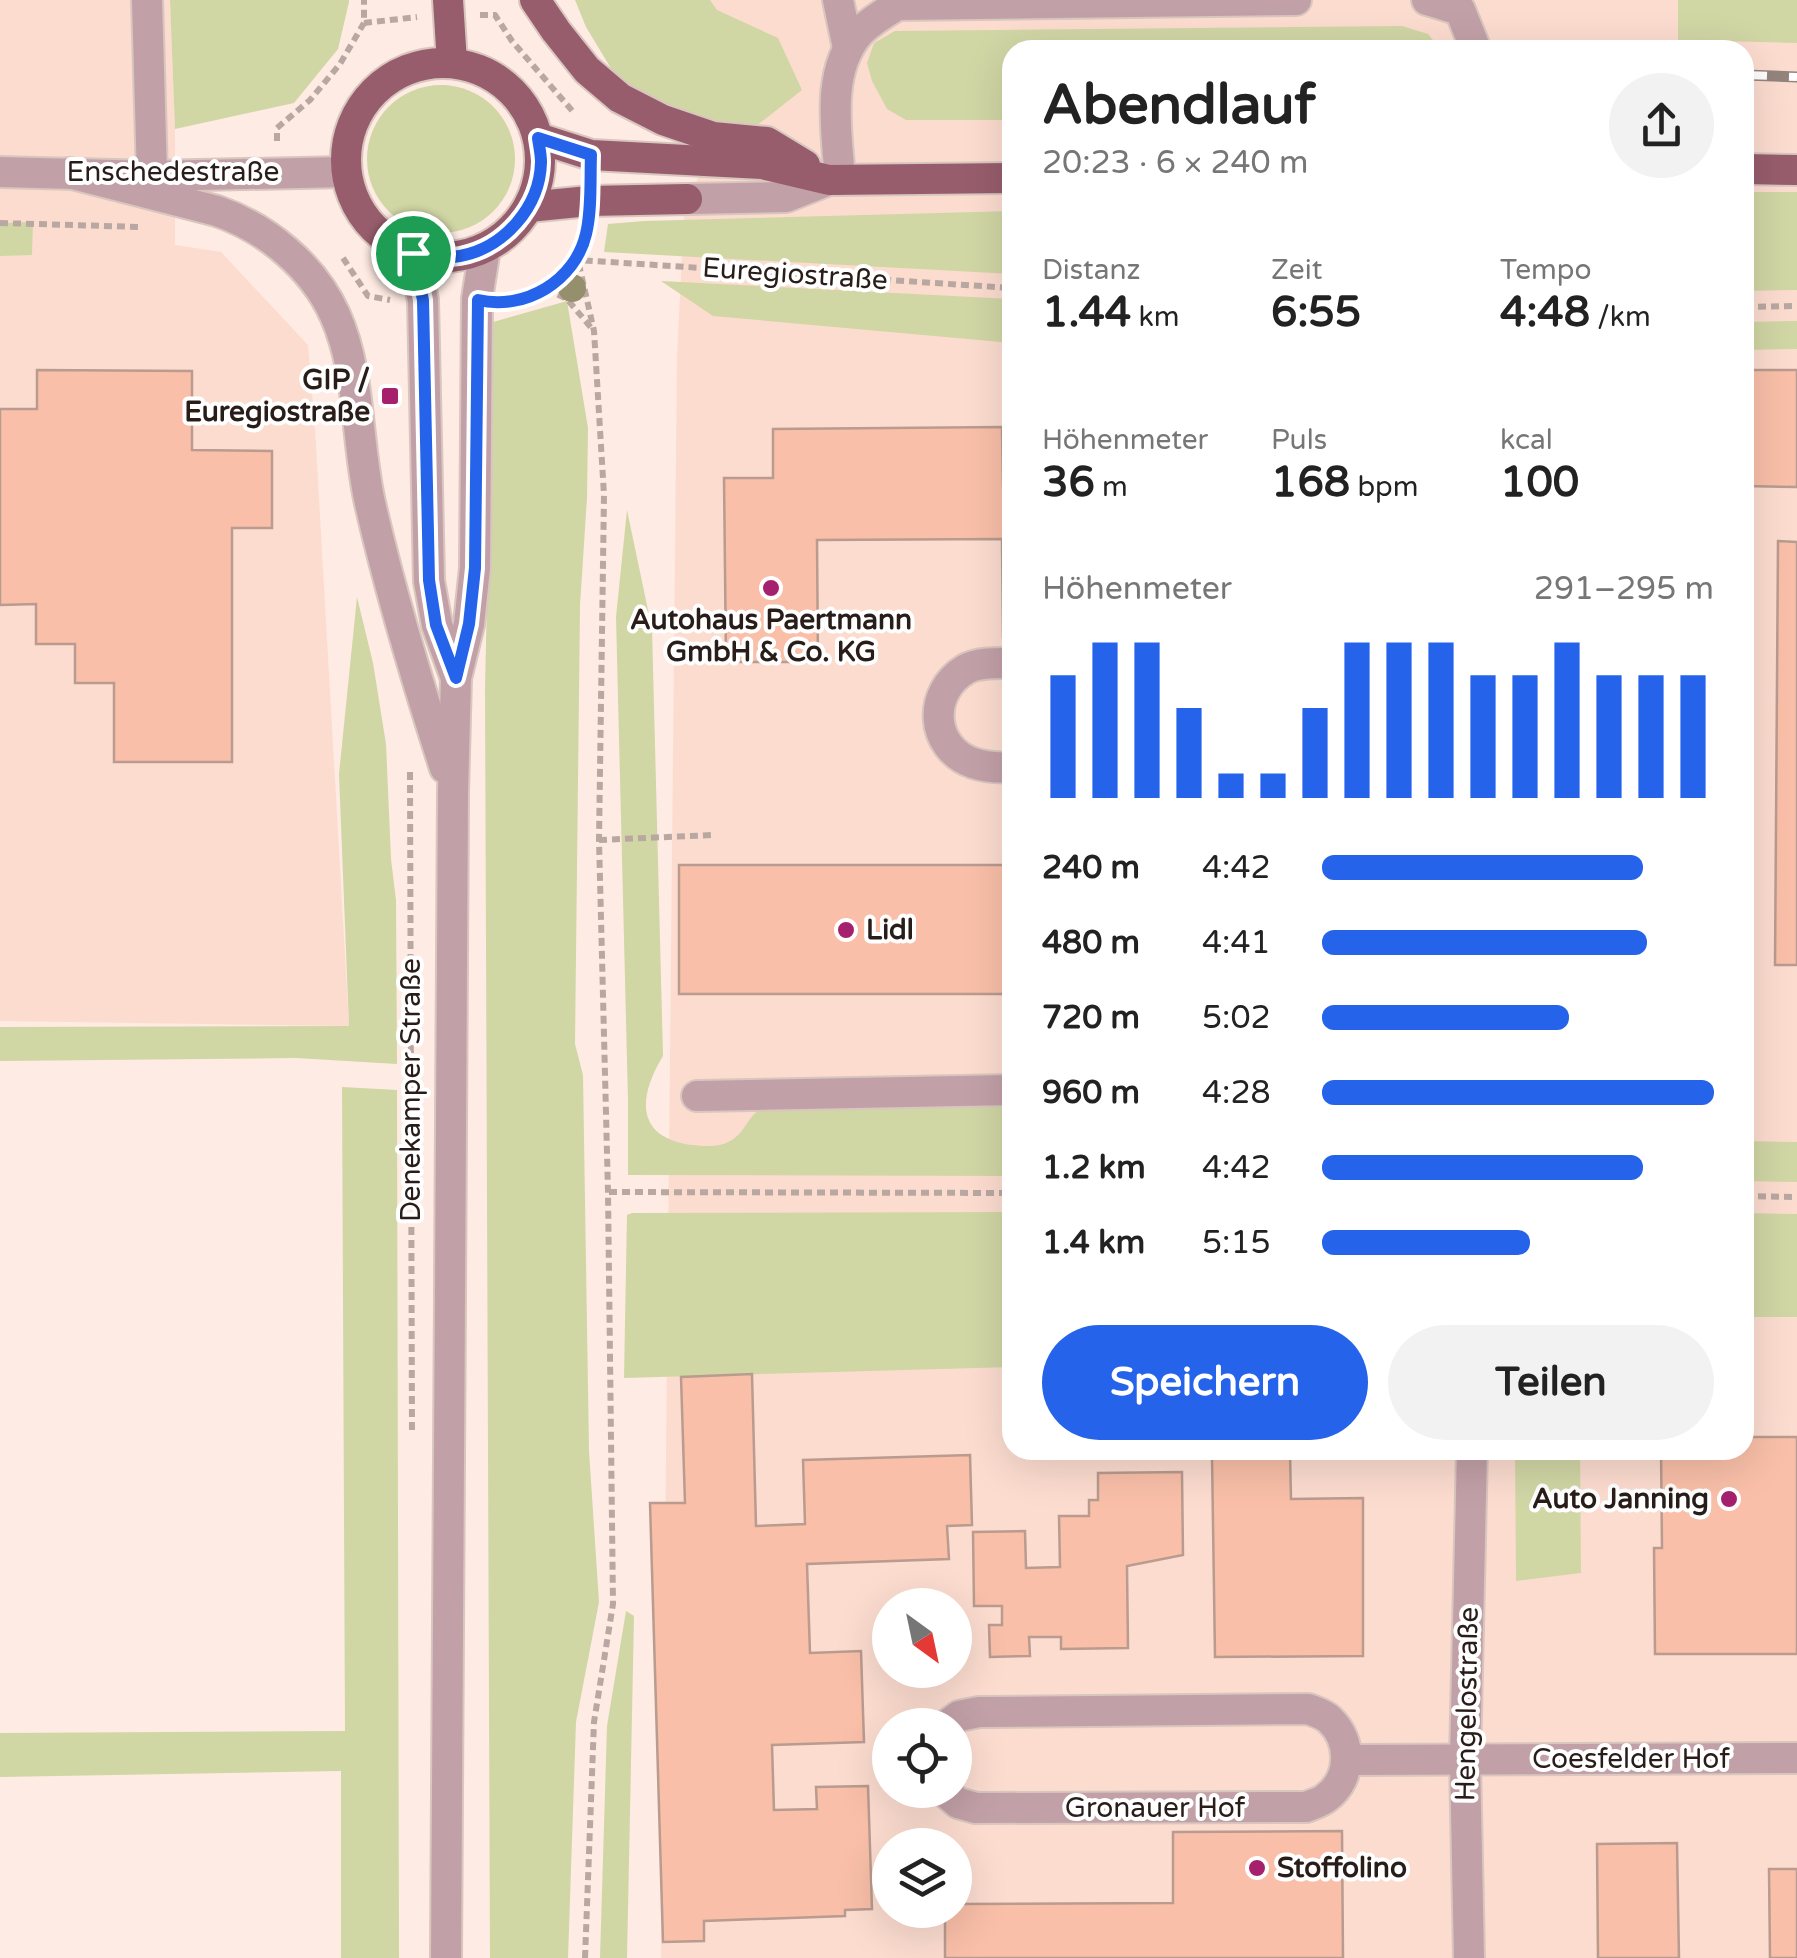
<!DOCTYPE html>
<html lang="de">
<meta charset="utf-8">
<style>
:root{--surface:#fff;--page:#f2f2f2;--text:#222;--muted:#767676;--accent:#2563eb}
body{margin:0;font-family:"Varela Round",sans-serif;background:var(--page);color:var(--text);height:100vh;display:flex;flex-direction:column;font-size:38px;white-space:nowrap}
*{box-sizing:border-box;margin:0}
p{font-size:32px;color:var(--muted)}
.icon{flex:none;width:55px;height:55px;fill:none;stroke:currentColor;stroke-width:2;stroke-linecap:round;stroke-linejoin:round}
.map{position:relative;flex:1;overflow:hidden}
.drawer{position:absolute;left:1002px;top:40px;width:752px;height:1420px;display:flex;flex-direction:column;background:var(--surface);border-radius:30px;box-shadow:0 10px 40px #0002}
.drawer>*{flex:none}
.needle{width:65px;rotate:147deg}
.tools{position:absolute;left:872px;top:1588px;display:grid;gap:20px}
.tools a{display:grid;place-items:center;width:100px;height:100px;border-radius:50%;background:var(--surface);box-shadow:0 10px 40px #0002;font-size:50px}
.pin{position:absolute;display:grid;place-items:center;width:85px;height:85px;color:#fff;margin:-42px;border:5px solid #fff;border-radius:50%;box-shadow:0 2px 10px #0007}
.round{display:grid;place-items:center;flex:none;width:105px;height:105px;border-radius:52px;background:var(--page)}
.headline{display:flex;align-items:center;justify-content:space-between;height:170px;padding:0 40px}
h1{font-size:55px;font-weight:700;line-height:75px}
.metrics{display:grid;grid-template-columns:repeat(3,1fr);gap:15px;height:170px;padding:10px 40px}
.metrics div{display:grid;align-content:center}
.metrics b{font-size:42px;font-weight:700}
.metrics small{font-size:28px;font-weight:400}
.metrics p{font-size:28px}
.chart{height:280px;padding:20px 40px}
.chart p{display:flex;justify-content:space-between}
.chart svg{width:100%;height:180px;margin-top:10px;stroke:var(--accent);stroke-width:6}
.button{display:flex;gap:20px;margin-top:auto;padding:20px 40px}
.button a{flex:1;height:115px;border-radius:60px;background:var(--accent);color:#fff;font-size:40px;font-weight:700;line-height:115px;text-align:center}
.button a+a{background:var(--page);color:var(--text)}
ul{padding:0 40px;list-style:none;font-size:32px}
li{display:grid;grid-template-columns:160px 120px 1fr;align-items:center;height:75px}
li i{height:25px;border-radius:12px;background:var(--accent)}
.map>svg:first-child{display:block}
.built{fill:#fcdccf;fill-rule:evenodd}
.green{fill:#d1d6a5}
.building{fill:#f9bfa8;stroke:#b99b8f;stroke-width:2.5}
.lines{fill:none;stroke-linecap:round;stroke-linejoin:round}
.minor-casing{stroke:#d8c6bf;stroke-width:34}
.major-casing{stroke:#d8c6bf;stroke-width:34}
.path{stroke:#b9a8a2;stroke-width:6;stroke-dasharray:8 5;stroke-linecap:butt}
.minor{stroke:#c2a0a7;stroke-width:30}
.major{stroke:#975d6c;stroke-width:30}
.rail-casing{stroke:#94847e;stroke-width:11}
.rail{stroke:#fff;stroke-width:8;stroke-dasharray:22;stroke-linecap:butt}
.tree{fill:#968f6d}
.route-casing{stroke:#fff;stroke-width:20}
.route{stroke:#2563eb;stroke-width:12}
.poi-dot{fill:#a5216d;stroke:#fff;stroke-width:4}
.labels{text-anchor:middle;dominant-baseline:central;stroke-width:8;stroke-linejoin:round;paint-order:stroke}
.street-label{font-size:28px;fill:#291d19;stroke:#fff}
.poi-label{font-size:28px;font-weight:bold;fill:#291d19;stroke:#fff;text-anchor:end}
</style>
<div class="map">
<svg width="1797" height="1958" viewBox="0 0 1797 1958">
<rect width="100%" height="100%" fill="#feebe3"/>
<g class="built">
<path d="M0,0h170l5,129v116l46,7 87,93 7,83 34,598 -349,-5z"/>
<path d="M666,0h1131v1958h-1136l16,-1603 7,-140 59,-159zM1012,50h733v1400h-733zM890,1605h65v65h-65zM890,1725h65v65h-65zM890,1845h65v65h-65z"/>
</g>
<g class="green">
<path d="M170,0h179v2l-11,47 -44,54 -119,26z"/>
<path d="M575,0h135l7,10 61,28 24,52 -56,44 -61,-14 -67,-40 -32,-53z"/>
<path d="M1678,0h119v43l-119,-3z"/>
<path d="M1402,26l26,8 13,16h-429v70h-106l-19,-11 -15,-28 -5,-18 7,-20 21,-12z"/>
<circle cx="441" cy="159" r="74"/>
<path d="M1745,192h52v98l-52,1z"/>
<path d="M1012,211v63l-408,-22 4,-28 36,-3z"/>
<path d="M33,222l-1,33 -32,1v-33z"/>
<path d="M661,281l351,18v44l-299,-27z"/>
<path d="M567,301l21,127 -1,70 -7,107 -5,439 8,31 6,376 10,151 -23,120 -8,236h-78l-5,-1269 8,-367z"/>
<path d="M1797,321v28l-52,1v-28z"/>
<path d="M627,510l25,119 11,427c-25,41 -28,81 28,89 14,1 27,3 39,-4 16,-8 17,-26 33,-33l249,-2v70l-384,-1v-75l-12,-483z"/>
<path d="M357,597l16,66 13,81 5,115 5,41 1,164 -101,-6 -296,3v-34l349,-1 -10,-252z"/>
<path d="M342,1087l55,3 2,868h-58v-187l-341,6v-44l345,-2z"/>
<path d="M1745,1141l52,1v40l-52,-1z"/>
<path d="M1012,1212v155l-388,11 3,-163 5,-2z"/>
<path d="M1745,1213l52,1v103h-52z"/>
<path d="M1515,1450h65l1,123 -65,8z"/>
<path d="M626,1611l8,5 -7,342h-27l7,-232z"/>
</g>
<g class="building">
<path d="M37,370l155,1v79l80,1v77h-40v234h-118v-79h-39v-39h-39v-40l-36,1v-196h37z"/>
<path d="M1745,370h52v117l-52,-1z"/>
<path d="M1002,427l1,59h9v151h-9l-1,-98 -185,1 1,122h-92l-2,-184h49v-49z"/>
<path d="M1778,541l19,1v423h-22z"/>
<rect x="679" y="865" width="333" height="129"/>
<path d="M752,1374l4,152 49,-2 -2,-64 167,-5 2,70 -25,1 2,33 -142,5 3,89 51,-2 3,91 -92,3 2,65 43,-1 -1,-22 52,-1 4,123 -27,1v6l-141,5v20l-41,1 -13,-439h35l-4,-126z"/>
<path d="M1745,1437h52v217h-142l-1,-106h8l-1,-98h84z"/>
<path d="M1290,1453l1,46 72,-1v158l-148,1 -3,-201z"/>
<path d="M1182,1472l1,83 -56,11 1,82 -67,1v-12h-32l1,19 -40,1 -1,-32h13v-19h-28l-1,-74 52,-1 1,37 34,-1 -1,-51h30v-16h9v-27z"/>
<path d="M1342,1831l1,127h-398v-48h10v-6l218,-1v-71z"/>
<path d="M1677,1843l2,115h-81l-1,-114z"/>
<path d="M1769,1869h28v89h-27z"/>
</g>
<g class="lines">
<g class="minor-casing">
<g id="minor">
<path d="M147,0l5,176"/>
<path d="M838,0l10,48"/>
<path d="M1427,0l33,10 16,40"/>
<path d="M0,172l152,4 194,-4"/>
<path d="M69,173l148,38c49,17 96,55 118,104 26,58 21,126 35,188 20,89 47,178 75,265"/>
<path d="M840,180c-3,-47 -15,-108 19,-147 10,-11 26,-20 38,-28l399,-5"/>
<path d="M687,199l99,-2 43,-17"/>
<path d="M413,253l10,47 6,281 8,44 19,53"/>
<path d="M1012,663c-14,0 -34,-1 -46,6 -39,23 -36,79 7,94 12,4 27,5 39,4"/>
<path d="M697,1096l315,-6"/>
<path d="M1347,1760l450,-2"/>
<path d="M943,1790l15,13 18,5 330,-1c7,-3 16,-5 21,-10 25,-19 25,-56 3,-77 -6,-6 -14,-8 -22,-11l-329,3 -20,4 -12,9"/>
<path d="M446,1958l7,-1166 3,-114 13,-54 6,-56 2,-269 8,-51"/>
<path d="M1469,1958l-4,-198 7,-310"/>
</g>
</g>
<g class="major-casing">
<g id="major">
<path d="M448,0l4,63"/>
<path d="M535,0l21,31 31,39 33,28 43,22 50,17 54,5 38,23"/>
<circle cx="443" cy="160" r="97"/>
<path d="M538,138l53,17 171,9 67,16 183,-2"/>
<path d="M1745,169l52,1"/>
<path d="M528,207l61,-6 98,-2"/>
</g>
</g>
<g class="path">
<path d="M480,15h15l17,26 63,73"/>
<path d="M364,23l53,-6"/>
<path d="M277,141v-13l33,-28 30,-36 24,-41v-23"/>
<path d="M0,223l139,4"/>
<path d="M343,258l25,38 22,4"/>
<path d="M546,289l21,10 26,31"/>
<path d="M507,302c34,-4 47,-21 71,-42l434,28"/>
<path d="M1745,307l52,-1"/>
<path d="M410,772l2,663"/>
<path d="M599,840l114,-5"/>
<path d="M609,1192l403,1"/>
<path d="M1745,1196l52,1"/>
<path d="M585,1958l9,-236 19,-118 -5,-412 -9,-352 5,-345 -10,-164 -16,-71 9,-29"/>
</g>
<use href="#minor" class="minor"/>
<use href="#major" class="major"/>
<g class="rail-casing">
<path id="rail" d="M1745,75l52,2"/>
</g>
<use href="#rail" class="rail"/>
</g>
<circle class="tree" cx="572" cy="288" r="14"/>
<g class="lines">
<g class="route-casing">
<path id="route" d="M538,138l53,17c-1,25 1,54 -5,79 -11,47 -61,77 -108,66l-3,268 -6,56 -13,54 -20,-53 -7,-45 -6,-280 -10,-47c16,3 30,6 47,3 44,-8 80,-49 81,-94 0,-8 -2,-16 -3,-24z"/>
</g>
<use href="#route" class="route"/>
</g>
<g class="poi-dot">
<rect x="380" y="386" width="20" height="20" rx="5"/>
<circle cx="771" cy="588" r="10"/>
<circle cx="846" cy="930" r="10"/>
<circle cx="1729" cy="1499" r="10"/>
<circle cx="1257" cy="1868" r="10"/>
</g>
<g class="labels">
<g class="street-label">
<text x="173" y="172">Enschedestraße</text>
<text transform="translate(795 274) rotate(4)">Euregiostraße</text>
<text transform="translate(411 1090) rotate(-90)">Denekamper Straße</text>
<text transform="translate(1467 1704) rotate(-89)">Hengelostraße</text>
<text x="1631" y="1759">Coesfelder Hof</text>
<text x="1155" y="1808">Gronauer Hof</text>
</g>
<g class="poi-label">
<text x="370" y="380">GIP /<tspan x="370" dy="32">Euregiostraße</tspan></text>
<text x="771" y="620" text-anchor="middle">Autohaus Paertmann<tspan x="771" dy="32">GmbH &amp; Co. KG</tspan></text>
<text x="866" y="930" text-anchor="start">Lidl</text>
<text x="1709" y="1499">Auto Janning</text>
<text x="1277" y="1868" text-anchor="start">Stoffolino</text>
</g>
</g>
</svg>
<div class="tools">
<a><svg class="needle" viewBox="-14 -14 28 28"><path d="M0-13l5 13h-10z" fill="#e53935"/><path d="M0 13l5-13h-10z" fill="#767676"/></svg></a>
<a><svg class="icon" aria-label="locate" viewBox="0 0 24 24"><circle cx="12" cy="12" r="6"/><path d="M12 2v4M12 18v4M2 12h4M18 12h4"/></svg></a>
<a><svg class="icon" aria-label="layers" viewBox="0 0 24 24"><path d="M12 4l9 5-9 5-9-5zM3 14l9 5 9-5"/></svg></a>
</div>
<div class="pin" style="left:413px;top:253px;background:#1e9e55"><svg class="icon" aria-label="arrive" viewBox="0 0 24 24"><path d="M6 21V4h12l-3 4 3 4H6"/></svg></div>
<section class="drawer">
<div class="headline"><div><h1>Abendlauf</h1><p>20:23 · 6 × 240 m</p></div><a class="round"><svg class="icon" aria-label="share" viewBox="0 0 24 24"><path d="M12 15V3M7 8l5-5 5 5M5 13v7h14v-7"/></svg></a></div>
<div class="metrics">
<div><p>Distanz</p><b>1.44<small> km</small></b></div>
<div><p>Zeit</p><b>6:55</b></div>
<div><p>Tempo</p><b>4:48<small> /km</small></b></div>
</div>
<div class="metrics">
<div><p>Höhenmeter</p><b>36<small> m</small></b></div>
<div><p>Puls</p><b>168<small> bpm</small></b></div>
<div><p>kcal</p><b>100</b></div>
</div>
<div class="chart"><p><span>Höhenmeter</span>291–295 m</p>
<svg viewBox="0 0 160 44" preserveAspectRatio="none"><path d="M5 44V14M15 44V6M25 44V6M35 44V22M45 44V38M55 44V38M65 44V22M75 44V6M85 44V6M95 44V6M105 44V14M115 44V14M125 44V6M135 44V14M145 44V14M155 44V14"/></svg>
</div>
<ul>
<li><b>240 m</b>4:42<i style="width:82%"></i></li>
<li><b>480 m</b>4:41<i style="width:83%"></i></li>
<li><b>720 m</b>5:02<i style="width:63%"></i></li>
<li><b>960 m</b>4:28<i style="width:100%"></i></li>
<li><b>1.2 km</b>4:42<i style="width:82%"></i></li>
<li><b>1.4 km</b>5:15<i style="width:53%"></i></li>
</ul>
<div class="button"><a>Speichern</a><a>Teilen</a></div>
</section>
</div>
